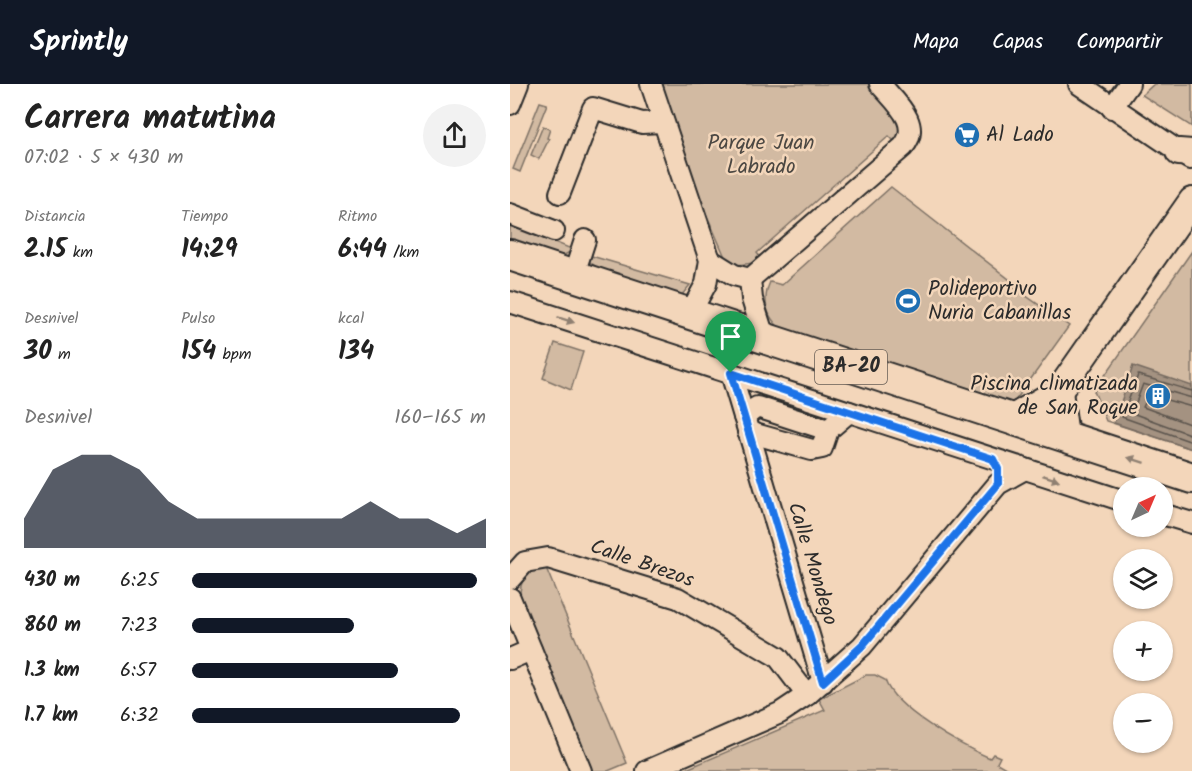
<!DOCTYPE html>
<html lang="es">
<meta charset="utf-8">
<style>
:root{--surface:#fff;--page:#f2f2f2;--text:#222;--muted:#767676;--accent:#111827}
body{margin:0;font-family:Kalam,sans-serif;background:var(--page);color:var(--text);height:100vh;display:flex;flex-direction:column;font-size:22px;white-space:nowrap}
*{box-sizing:border-box;margin:0}
p{font-size:20px;color:var(--muted)}
.icon{flex:none;width:33px;height:33px;fill:none;stroke:currentColor;stroke-width:2;stroke-linecap:round;stroke-linejoin:round}
.map{position:relative;flex:1;overflow:hidden}
.sheet{display:flex;flex-direction:column;background:var(--surface);width:510px}
.sheet>*{flex:none}
.needle{width:39px;rotate:44deg}
.controls{position:absolute;left:603px;top:393px;display:grid;gap:12px}
.controls a{display:grid;place-items:center;width:60px;height:60px;border-radius:50%;background:var(--surface);box-shadow:0 2px 4px #0004;font-size:30px}
.pin{position:absolute;display:grid;place-items:center;width:51px;height:51px;color:#fff;margin:-62px -26px;border-radius:50% 50% 50% 0;rotate:-45deg;box-shadow:0 0 6px #0007}
.pin .icon{rotate:45deg}
.round{display:grid;place-items:center;flex:none;width:63px;height:63px;border-radius:32px;background:var(--page)}
.headline{display:flex;align-items:center;justify-content:space-between;height:102px;padding:0 24px}
h1{font-size:33px;font-weight:700;line-height:45px}
.metrics{display:grid;grid-template-columns:repeat(3,1fr);gap:9px;height:102px;padding:6px 24px}
.metrics div{display:grid;align-content:center}
.metrics b{font-size:26px;font-weight:700}
.metrics small{font-size:16px;font-weight:400}
.metrics p{font-size:16px}
.chart{height:168px;padding:12px 24px}
.chart p{display:flex;justify-content:space-between}
.chart svg{width:100%;height:108px;margin-top:6px;fill:var(--accent);opacity:.7}
ul{padding:0 24px;list-style:none;font-size:20px}
li{display:grid;grid-template-columns:96px 72px 1fr;align-items:center;height:45px}
li i{height:15px;border-radius:8px;background:var(--accent)}
header{display:flex;align-items:center;gap:36px;box-sizing:border-box;height:84px;padding:0 30px;background:var(--accent);color:#fff}
header strong{font-size:28px}
nav{display:flex;gap:33px;margin-inline-start:auto;font-size:21px}
main{display:flex;flex:1;min-height:0}
.map>svg:first-child{display:block}
.green{fill:#d2baa2;stroke:#7e7266;stroke-width:1.5}
.water{fill:#a49281;stroke:#74695f;stroke-width:1.5}
.lines{fill:none;stroke-linecap:round;stroke-linejoin:round}
.shore{stroke:#5b544d;stroke-width:1.5}
.minor-casing{stroke:#2b2b2b;stroke-width:24}
.major-casing{stroke:#2b2b2b;stroke-width:30}
.highway-casing{stroke:#2b2b2b;stroke-width:34}
.minor{stroke:#f3d6ba;stroke-width:20}
.major{stroke:#f3d6ba;stroke-width:26}
.highway{stroke:#f3d6ba;stroke-width:30}
.oneway{fill:#8f8072}
.route-casing{stroke:#fff;stroke-width:12}
.route{stroke:#1a73e8;stroke-width:8}
.labels{text-anchor:middle;dominant-baseline:central;stroke-width:5;stroke-linejoin:round;paint-order:stroke}
.shield{fill:#f3d6ba;stroke:#675e56;stroke-width:1.5}
.shield-label{font-size:20px;font-weight:bold;fill:#2b2b2b}
.poi-label{font-size:21px;fill:#2b2b2b;stroke:#f3d6ba;text-anchor:start}
.park-label{font-size:21px;fill:#4c4843;stroke:#f3d6ba}
.street-label{font-size:21px;fill:#2b2b2b;stroke:#f3d6ba}
</style>
<header>
<strong>Sprintly</strong>
<nav><a>Mapa</a><a>Capas</a><a>Compartir</a></nav>
</header>
<main>
<section class="sheet">
<div class="headline"><div><h1>Carrera matutina</h1><p>07:02 · 5 × 430 m</p></div><a class="round"><svg class="icon" aria-label="share" viewBox="0 0 24 24"><path d="M12 15V3M7 8l5-5 5 5M5 13v7h14v-7"/></svg></a></div>
<div class="metrics">
<div><p>Distancia</p><b>2.15<small> km</small></b></div>
<div><p>Tiempo</p><b>14:29</b></div>
<div><p>Ritmo</p><b>6:44<small> /km</small></b></div>
</div>
<div class="metrics">
<div><p>Desnivel</p><b>30<small> m</small></b></div>
<div><p>Pulso</p><b>154<small> bpm</small></b></div>
<div><p>kcal</p><b>134</b></div>
</div>
<div class="chart"><p><span>Desnivel</span>160–165 m</p>
<svg viewBox="0 0 160 44" preserveAspectRatio="none"><path d="M0 44V32L10 12L20 6L30 6L40 12L50 25L60 32L70 32L80 32L90 32L100 32L110 32L120 25L130 32L140 32L150 38L160 32V44z"/></svg>
</div>
<ul>
<li><b>430 m</b>6:25<i style="width:97%"></i></li>
<li><b>860 m</b>7:23<i style="width:55%"></i></li>
<li><b>1.3 km</b>6:57<i style="width:70%"></i></li>
<li><b>1.7 km</b>6:32<i style="width:91%"></i></li>
</ul>
</section>
<div class="map">
<svg width="682" height="687" viewBox="0 0 682 687">
<rect width="100%" height="100%" fill="#f3d6ba"/>
<filter id="ink" filterUnits="userSpaceOnUse"><feTurbulence type="fractalNoise" baseFrequency=".0167" numOctaves="2"/><feDisplacementMap in="SourceGraphic" scale="12" xChannelSelector="R" yChannelSelector="G"/><feConvolveMatrix kernelMatrix="1 2 1 2 8 2 1 2 1" color-interpolation-filters="sRGB"/></filter>
<g filter="url(#ink)">
<g class="green">
<path d="M149,0h210l31,38 2,10 -6,11 -7,-7 -132,117 4,5 -7,5 -17,2 -12,-8 -20,-46z"/>
<path d="M644,0h38v43l-50,-32z"/>
<path d="M30,18l7,2 -27,68 -7,-3z"/>
<path d="M33,42l7,3 -3,9 2,1 -10,20 -8,-4z"/>
<path d="M381,103l123,96 -2,3 57,40 -54,75 -7,2 -227,-74c-15,-13 -19,-29 -11,-47l12,3z"/>
<path d="M0,140l64,26 -14,7 -50,-17z"/>
<path d="M682,167v198l-86,-28 -12,-30z"/>
<path d="M78,171l102,30 -9,11 -83,-28 -11,-8z"/>
<path d="M45,259l28,9 -12,38 -28,-12z"/>
<path d="M34,479l83,200 -19,8h-18l-70,-170c-1,-21 5,-30 24,-38z"/>
<path d="M356,591h9l10,5c9,29 77,66 105,78l3,-4 7,3 -3,6 14,8h-329l143,-61 -6,-11z"/>
</g>
<path class="water" d="M623,282l59,20v63l-78,-26z"/>
<g class="lines">
<g class="shore">
<path d="M682,307l-54,-16 -16,42 70,25"/>
<path d="M682,314l-49,-14 -11,29 60,22"/>
<path d="M682,323l-43,-12 -6,12 49,18"/>
</g>
<g class="minor-casing">
<g id="minor">
<path d="M141,0l59,176 -4,24 -17,31"/>
<path d="M569,0l111,75"/>
<path d="M0,20l8,-20"/>
<path d="M602,24l17,-24"/>
<path d="M50,109l33,-85 49,15 20,-1"/>
<path d="M0,130l44,17"/>
<path d="M200,176l24,15 16,4 153,-132c20,-23 -8,-45 -23,-63"/>
<path d="M63,193l12,-37"/>
<path d="M240,195l2,20 13,41"/>
<path d="M0,218l614,199"/>
<path d="M221,289l92,309"/>
<path d="M234,333l13,-10 71,23 21,-18"/>
<path d="M238,348l64,18 10,-2 6,-18"/>
<path d="M652,430l30,9"/>
<path d="M0,495l15,-17 23,-4 130,40 100,59 29,38"/>
<path d="M0,514l71,173"/>
<path d="M0,575l21,-9"/>
<path d="M137,687l133,-58 27,-18 55,-49 136,-162 27,-15"/>
</g>
</g>
<g class="major-casing">
<g id="major">
<path d="M669,68l13,1"/>
<path d="M549,307l6,45"/>
<path d="M501,335l48,-28 133,-190"/>
</g>
</g>
<g class="highway-casing">
<path id="highway" d="M0,171l682,223"/>
</g>
<use href="#minor" class="minor"/>
<use href="#major" class="major"/>
<use href="#highway" class="highway"/>
</g>
<defs><path id="oneway-solid" d="M-6-.8H1V-3.2L6.5 0L1 3.2V.8H-6Z" transform="scale(1.5)"/></defs>
<g class="oneway">
<use href="#oneway-solid" transform="translate(56 236) rotate(18)"/>
<use href="#oneway-solid" transform="translate(626 376) rotate(-162)"/>
<use href="#oneway-solid" transform="translate(541 394) rotate(18)"/>
</g>
</g>
<g class="lines" filter="url(#ink)">
<g class="route-casing">
<path id="route" d="M221,289l262,86 5,10v15l-136,162 -39,36z"/>
</g>
<use href="#route" class="route"/>
</g>
<defs>
<g id="supermarket-disc" transform="scale(1.35)"><circle r="9.5" fill="#1f6fb2" stroke="#f3d6ba"/><path d="M-6-5.5h2.5l.6 2H6L4.5 2H-2.5L-4.4-4H-6ZM-1.5 3.2a1.3 1.3 0 1 0 .1 0ZM3 3.2a1.3 1.3 0 1 0 .1 0Z" fill="#fff"/></g>
<g id="stadium-disc" transform="scale(1.35)"><circle r="9.5" fill="#1f6fb2" stroke="#f3d6ba"/><path d="M0-5a6.5 5 0 1 0 0 10a6.5 5 0 1 0 0-10ZM-3.5-1.8h7v3.6h-7Z" fill="#fff"/></g>
<g id="building-disc" transform="scale(1.35)"><circle r="9.5" fill="#1f6fb2" stroke="#f3d6ba"/><path d="M-4-6H4V6H1V3H-1V6H-4ZM-2.5-4.3h1.7v1.8h-1.7ZM.8-4.3h1.7v1.8H.8ZM-2.5-1h1.7V.8h-1.7ZM.8-1h1.7V.8H.8Z" fill="#fff"/></g>
</defs>
<g fill-rule="evenodd">
<use href="#supermarket-disc" x="457" y="51"/>
<use href="#stadium-disc" x="398" y="217"/>
<use href="#building-disc" x="648" y="312"/>
</g>
<g class="labels">
<rect class="shield" x="305" y="266" width="72" height="34" rx="4.5"/>
<g class="shield-label">
<text x="341" y="283">BA-20</text>
</g>
<g class="poi-label">
<text x="476" y="51">Al Lado</text>
<text x="418" y="205">Polideportivo<tspan x="418" dy="24">Nuria Cabanillas</tspan></text>
<text x="628" y="300" text-anchor="end">Piscina climatizada<tspan x="628" dy="24">de San Roque</tspan></text>
</g>
<g class="park-label">
<text x="251" y="59">Parque Juan<tspan x="251" dy="24">Labrado</tspan></text>
</g>
<g class="street-label">
<text transform="translate(132 480) rotate(19)">Calle Brezos</text>
<text transform="translate(302 480) rotate(73)">Calle Mondego</text>
</g>
</g>
</svg>
<div class="controls">
<a><svg class="needle" viewBox="-14 -14 28 28"><path d="M0-13l5 13h-10z" fill="#e53935"/><path d="M0 13l5-13h-10z" fill="#767676"/></svg></a>
<a><svg class="icon" aria-label="layers" viewBox="0 0 24 24"><path d="M12 4l9 5-9 5-9-5zM3 14l9 5 9-5"/></svg></a>
<a>+</a>
<a>−</a>
</div>
<div class="pin" style="left:221px;top:289px;background:#1e9e55"><svg class="icon" aria-label="arrive" viewBox="0 0 24 24"><path d="M6 21V4h12l-3 4 3 4H6"/></svg></div>
</div>
</main>
